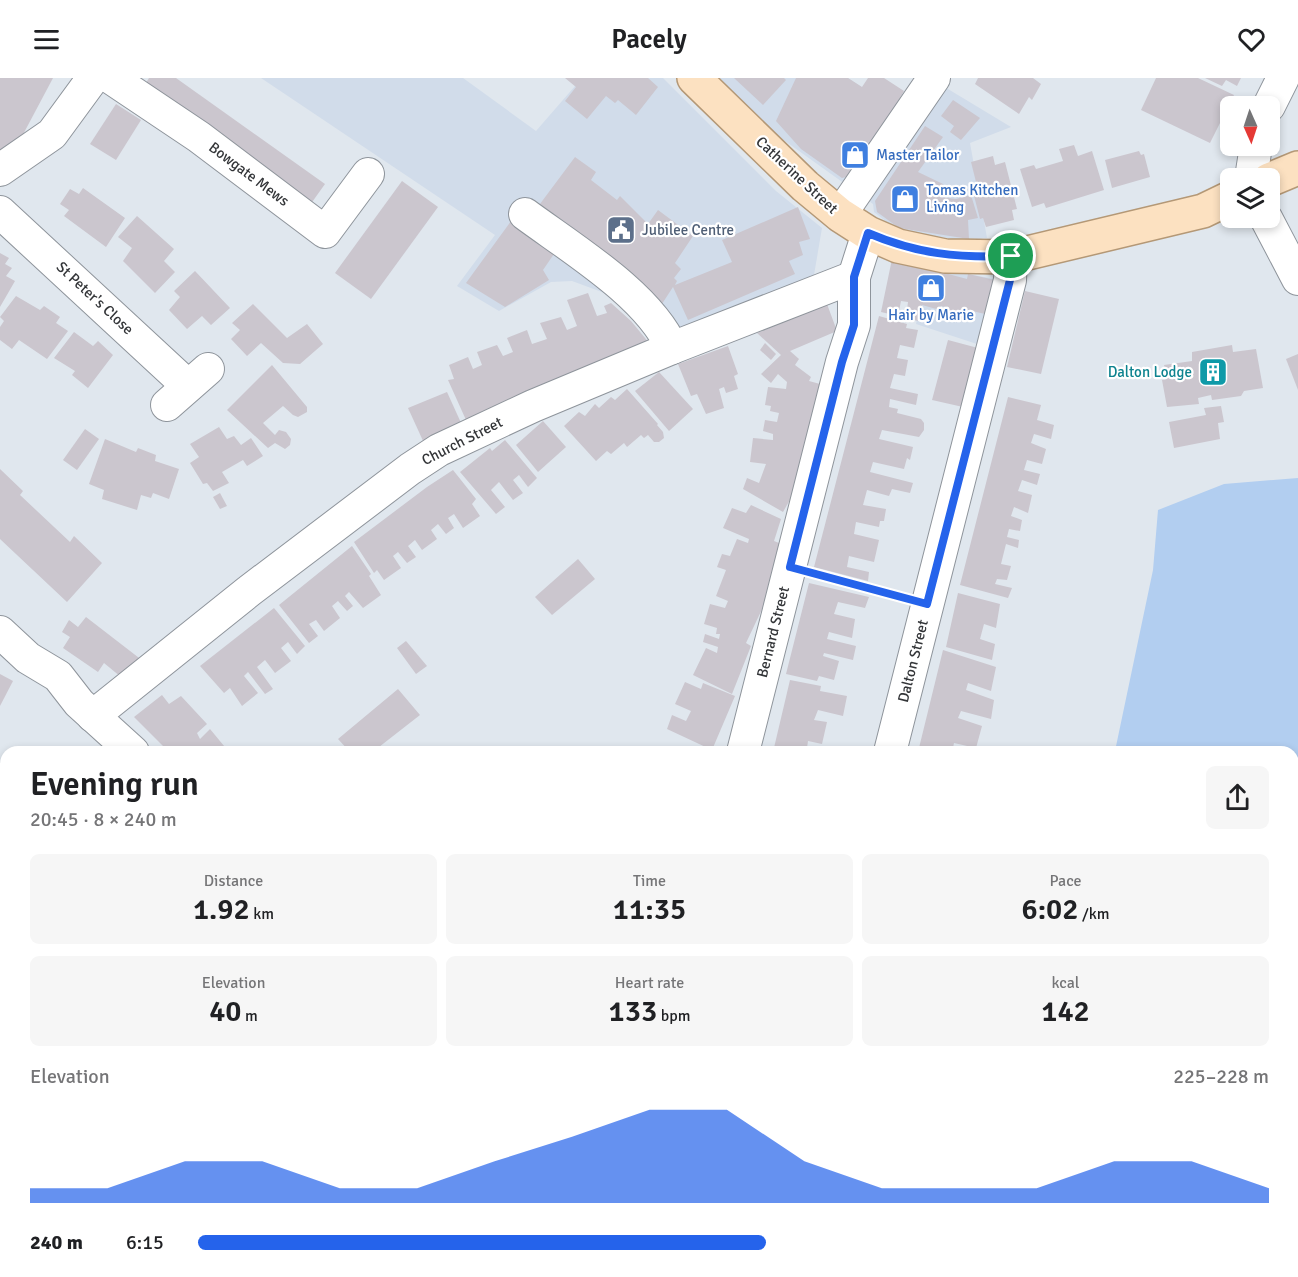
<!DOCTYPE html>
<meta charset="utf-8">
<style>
:root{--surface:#fff;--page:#f6f6f6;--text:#202124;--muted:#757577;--accent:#2563eb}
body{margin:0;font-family:Signika,sans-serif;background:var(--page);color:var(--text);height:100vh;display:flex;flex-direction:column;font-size:22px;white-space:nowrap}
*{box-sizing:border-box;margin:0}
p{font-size:20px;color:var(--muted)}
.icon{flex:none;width:33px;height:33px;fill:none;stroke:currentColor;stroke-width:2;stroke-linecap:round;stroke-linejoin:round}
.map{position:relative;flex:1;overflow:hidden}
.sheet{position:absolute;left:0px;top:668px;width:1299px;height:532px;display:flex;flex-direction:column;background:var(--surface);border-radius:18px 18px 0 0;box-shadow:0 3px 9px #0003}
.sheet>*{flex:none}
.needle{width:39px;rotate:177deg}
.fabs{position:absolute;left:1220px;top:18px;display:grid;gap:12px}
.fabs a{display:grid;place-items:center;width:60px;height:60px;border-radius:9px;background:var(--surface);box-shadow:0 3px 9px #0003;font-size:30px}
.pin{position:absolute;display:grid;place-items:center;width:51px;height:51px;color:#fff;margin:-26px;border:3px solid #fff;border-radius:50%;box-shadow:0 2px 6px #0007}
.round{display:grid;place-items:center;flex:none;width:63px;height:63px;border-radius:9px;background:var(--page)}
.overview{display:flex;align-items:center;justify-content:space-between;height:102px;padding:0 30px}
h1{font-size:33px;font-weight:600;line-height:45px}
.metrics{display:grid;grid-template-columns:repeat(3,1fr);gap:9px;height:102px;padding:6px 30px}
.metrics div{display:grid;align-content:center;border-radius:9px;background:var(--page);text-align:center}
.metrics b{font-size:30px;font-weight:600}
.metrics small{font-size:16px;font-weight:400}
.metrics p{font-size:16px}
.chart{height:168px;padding:12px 30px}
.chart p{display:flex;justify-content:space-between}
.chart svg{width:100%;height:108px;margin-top:6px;fill:var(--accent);opacity:.7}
ul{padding:0 30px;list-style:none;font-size:20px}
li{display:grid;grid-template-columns:96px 72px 1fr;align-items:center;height:45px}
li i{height:15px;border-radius:8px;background:var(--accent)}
header{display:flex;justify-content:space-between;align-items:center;height:78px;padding:0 30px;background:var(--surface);font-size:27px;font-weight:600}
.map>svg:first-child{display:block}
.built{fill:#d1dcea}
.green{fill:#b2cef0}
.building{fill:#cbc6ce}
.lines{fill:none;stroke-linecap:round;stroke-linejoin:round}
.minor-casing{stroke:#8e949b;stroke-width:34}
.major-casing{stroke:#b49876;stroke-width:36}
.path{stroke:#acb1b7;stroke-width:4;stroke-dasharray:6 3;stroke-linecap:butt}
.minor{stroke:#fff;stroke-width:32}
.major{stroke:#fce1c1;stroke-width:33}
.route-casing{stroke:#fff;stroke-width:12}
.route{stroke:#2563eb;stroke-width:8}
.labels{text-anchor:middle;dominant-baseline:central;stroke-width:4.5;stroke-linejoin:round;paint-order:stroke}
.shop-label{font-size:15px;fill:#366cbe;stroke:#fff;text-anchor:start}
.street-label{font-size:15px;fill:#333538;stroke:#fff}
.service-label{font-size:15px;fill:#4e5e75;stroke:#fff;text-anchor:start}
.culture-label{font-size:15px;fill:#0d838f;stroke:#fff;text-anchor:end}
</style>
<header><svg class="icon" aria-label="menu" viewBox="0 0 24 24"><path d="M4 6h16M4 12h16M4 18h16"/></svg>Pacely<svg class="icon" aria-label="heart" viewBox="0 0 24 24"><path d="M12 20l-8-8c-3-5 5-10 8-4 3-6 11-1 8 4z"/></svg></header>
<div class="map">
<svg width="1298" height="1199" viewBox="0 0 1298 1199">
<rect width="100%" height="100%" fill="#e0e7ee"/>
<g class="built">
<path d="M261,0h202l73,53 46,-53h81l113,113 46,37 -8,47 -157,65 -47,-45 -38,-14 -21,1 -52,29 -42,-25 38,-51z"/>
<path d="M703,0h145l69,45 26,-37 68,41 -41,16 17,95 -21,3 -69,-11 -23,-18 -1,-8 -134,-96z"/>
<path d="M928,189l68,12 -16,66 -64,-21z"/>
</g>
<path class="green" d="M1298,400v364l-5,-1v-89l-178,-1 38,-181 5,-60 66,-26z"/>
<g class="building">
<path d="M0,0h53l-43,81 -10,-5z"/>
<path d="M149,0h27l149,106 -15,21 -166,-119z"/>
<path d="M565,0h83l10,9 -22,28 -18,-15 -3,3 -9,-7 -19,23 -22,-18 11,-14z"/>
<path d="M734,0h50l2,2 -23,25z"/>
<path d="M796,0h52l14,9 6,-9h16l20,13 -49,84 -13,3 -41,-29 -25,-28z"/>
<path d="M978,0h55l8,6 -9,16 -3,-3 -10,17 -44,-30z"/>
<path d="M1156,0h42l36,17 -24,48 -69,-33z"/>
<path d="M1205,0h36l-4,8 -11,-6 -4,6z"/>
<path d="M953,22l27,18 -19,22 -11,-8 4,-6 -13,-10z"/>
<path d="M116,26l25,16 -25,40 -26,-16z"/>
<path d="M925,48l18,11 -25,35 25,12 -3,13 16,2 15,-4 7,23 -10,2 1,19 -70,-11 -22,-16 -2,-11z"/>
<path d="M1074,67l4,11 14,-5 12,39 -58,18 -2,-5 -12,4 -12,-38 14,-4 2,4 27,-8 -4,-12z"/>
<path d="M1139,73l2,4 3,-1 6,23 -38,11 -7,-28z"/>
<path d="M993,78l2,9 10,-3 12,47 -5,1 2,10 -28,7 -3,-9 -3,1 -8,-31 5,-2 -6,-24z"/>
<path d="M575,79l21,15 -5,8 26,20 3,-4 28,28 10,-14 35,26 -18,27 6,6 -7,9 3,3 -2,4 57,-23 -10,-22 76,-33 12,32 -11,3 4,13 -14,6 6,13 -107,46 -15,-33 -15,23 -124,-98z"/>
<path d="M402,103l36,26 -67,92 -36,-26z"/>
<path d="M83,110l42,30 -19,29 -42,-31 5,-6 -9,-6 10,-15 9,5z"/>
<path d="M137,138l37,33 -10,12 11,11 -20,21 -32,-32 9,-13 -14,-11z"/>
<path d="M511,143l45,30 -13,19 6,10 -44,27 -39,-24z"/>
<path d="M0,175l9,5 -4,6 7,4 -6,8 9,5 -15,26z"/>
<path d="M892,181l75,20 1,-5 36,8 -12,57 -13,-3 6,-22 -21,-5 -3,12 -14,-2 2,-11 -8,-2 -1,4 -18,-5 -4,16 -12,-3 2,-16 -7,-1 -3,15 -17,-4z"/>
<path d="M195,193l35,37 -19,17 -9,-9 -15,13 -18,-19 11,-13 -6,-6z"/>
<path d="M1025,213l34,8 -18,75 -34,-7z"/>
<path d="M588,215l9,23 10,-3 -3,-7 7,-3 20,18 19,23 -184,76 -18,-40 6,-1 -5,-14 19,-8 5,12 9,-4 -5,-13 20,-7 6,11 10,-4 -6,-14 20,-8 5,14 15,-5 -7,-16 21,-6 6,13 10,-4 -10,-26z"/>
<path d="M16,218l24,14 4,-4 16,11 -4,6 12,8 -21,28 -28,-19 -7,9 -12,-9v-13l4,-6 -4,-4z"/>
<path d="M253,226l34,34 20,-14 16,20 -23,20 -17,-1 -22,-20 -14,13 -16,-17 9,-9 -8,-7z"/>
<path d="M827,226l10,27 -47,20 9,8 -4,6 16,12 -2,4 11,3 -25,107 -12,21 -40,-23 4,-11 12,5 7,-19 -16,-2 3,-24 20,2v-6l-10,-3 2,-11 12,2 2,-9 -9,-2 1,-5 -6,-1 3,-18 18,2 1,-7 -9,-8 -7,9 -10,-9 20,-19 -24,-22z"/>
<path d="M879,238l28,8 -1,4 12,2 -4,18 -14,-3 -3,13 11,2 -3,16 -11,-2 -4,14 28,6 -2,11 -26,-6 -1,8 9,2 -1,4 24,6 3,4v7l-5,7 -37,-7 -3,9 34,8 -3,13 -3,-2 -3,11 -31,-7 -3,10 43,11 -3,10 -18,-4 -3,7 -22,-6 -4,15 23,4 -2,12h-4l-1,6 -23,-5 -2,12 25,6 -5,22 -25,-6 -2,11 22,5 -1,9 -54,-14z"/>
<path d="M74,254l19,14 5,-5 15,14 -25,33 -16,-13 3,-4 -21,-13z"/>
<path d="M948,262l30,8 -15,59 -31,-7z"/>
<path d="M765,265l11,11 -5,6 -11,-10z"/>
<path d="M1232,267l1,7 23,-3 7,39 -19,3 -3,5 -29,4 -1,-5 -13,3 1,6 -32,3 -5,-27 5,-1 -3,-14 28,-4v-9z"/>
<path d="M728,268l10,28 -4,2 4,13 -12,4 -2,-6 -5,2 5,19 -18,6 -9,-20 -6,2 -13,-32z"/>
<path d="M1298,276v36l-12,-31z"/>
<path d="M272,287l35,42v5l-9,5 -5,-2 -10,-9 -20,17 12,12 4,-5 7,2 5,7 -1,6 -5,4 -10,-6 -7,5 -41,-38z"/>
<path d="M659,294l34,37 -24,22 -34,-40z"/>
<path d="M627,311l31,35 -1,1 6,7 1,6 -5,4h-5l-6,-7 -4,3 -3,-3 -14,12 -3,-4 -13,11 -4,-3 -11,10 -32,-35 15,-14 6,4 10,-12 4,4 12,-11 4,3z"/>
<path d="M447,314l15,33 -38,18 -16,-35z"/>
<path d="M1008,319l33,8 -4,15 17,5 -3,14 -17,-5 -3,9 15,6 -4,15 -15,-4 -3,10 16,4 -3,11 -15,-5 -4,11 14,4 -4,18 -14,-6 -3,9 11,4 -2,11 -11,-2 -2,8 12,3 -1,8 -12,-4 -5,20 10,2 -4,14 -10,-1 -2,5 17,4 -4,10 -48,-13z"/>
<path d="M1221,328l3,16 -6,1 2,16 -46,9 -5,-26 37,-7 -2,-7z"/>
<path d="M543,343l23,26 -28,25 -22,-27z"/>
<path d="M219,349l8,12 7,-3 7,9 10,-7 12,18 -16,10 -4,-6 -21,12 7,11 -16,8 -6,-8 -4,1 -13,-21 9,-6 -9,-13z"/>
<path d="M85,351l14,10 -22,31 -14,-10z"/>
<path d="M105,361l31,13 2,-4 18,7 -1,6 24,8 -10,30 -16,-6 -2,5 -10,-3 -4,15 -35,-11 2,-9 -15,-6z"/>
<path d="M505,362l32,38 -9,9 -9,-12 -6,5 10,13 -10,7 -14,-18 -8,8 14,17 -9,7 -36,-42 30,-24 2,3z"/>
<path d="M0,391l23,22 -3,4 50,47 4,-6 28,27 -35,39 -67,-63z"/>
<path d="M453,392l23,29 -4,5 8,12 -17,12 -9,-14 -6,4 6,10 -8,6 -8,-10 -7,6 6,9 -15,11 -7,-10 -7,6 8,11 -9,6 -9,-11 -5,4 8,12 -17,12 -7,-10 -3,3 -20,-31 73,-55z"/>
<path d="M220,415l7,13 -7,3 -7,-12z"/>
<path d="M751,427l30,14 -7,22 5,2 -14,60 -19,40 5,3 -19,48 -39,-19 13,-27 11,5 1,-6 -15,-5 2,-8 14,5 1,-5h-4l1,-6 -13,-4 6,-20 15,4 3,-7 -12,-5 10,-26 -9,-3 5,-13 8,2 7,-17 11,4 1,-4 -26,-11 9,-20 14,5z"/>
<path d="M352,468l19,28 -2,2 12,19 -18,13 -14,-16 -4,4 8,10 -6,5 -9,-10 -6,5 8,12 -16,13 -8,-11 -7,4 9,12 -9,7 -30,-38z"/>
<path d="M578,481l17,20 -43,36 -17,-18z"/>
<path d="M809,505l60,14 -4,11 -27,-6 -4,12 21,5 -3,19 -23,-6 -2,7 29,7 -3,14 -29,-7 -1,3 16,5 -5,19 -15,-4 -2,5 -31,-7z"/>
<path d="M958,515l42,11 -4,24 -12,-4 -4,15 15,5 -3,16 -46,-13z"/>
<path d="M274,530l31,38 -8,8 -9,-12 -7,6 10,13 -16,12 -10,-13 -8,7 16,22 -8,5 -17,-22 -4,4 14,17 -16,13 -12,-18 -6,5 -24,-27z"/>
<path d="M86,539l57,44 -22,16 -17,-14 -6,9 -35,-24 7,-11 -8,-5 7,-12 9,7z"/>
<path d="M406,563l21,25 -11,8 -19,-26z"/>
<path d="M943,572l53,17 -5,24 -23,-8 -2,7 28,10 -3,19 -30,-8 -3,7 24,8 -6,22 -22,-5 -1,5 9,4h-44z"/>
<path d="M0,596l13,7 -13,25z"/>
<path d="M790,602l31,6 -1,5 27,5 -4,20 -25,-6 -4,10 13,2 -5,22 -14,-3 -1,7 9,4h-43z"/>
<path d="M685,604l16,7 2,-6 32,13 -23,54 -45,-21 5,-14 14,6 5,-10 -16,-7z"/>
<path d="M398,611l22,26 -41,32 4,5h-33l-12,-13z"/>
<path d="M162,617l7,9 12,-8 26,28 -10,9 3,6 10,-10 19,23h-60l-35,-35z"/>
<path d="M0,762l6,3v39l-5,8 5,3v37l-6,-4z"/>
<path d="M0,898l6,4v15l-6,7z"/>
<path d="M1297,928h1v167l-5,-13v-25l3,-1 -3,-1v-106z"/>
<path d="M3,1020l3,1v68l-6,-3v-59z"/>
<path d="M0,1186l6,3v5h10l10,5h-26z"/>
<path d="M213,1194h37l-2,5h-24z"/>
<path d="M258,1194h38l-2,3 5,2h-43z"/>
<path d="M541,1194h90l3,5h-54l-5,-3 -3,3h-35z"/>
<path d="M709,1194h40l-1,5h-19z"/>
<path d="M808,1194h24l11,2v3h-36z"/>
<path d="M1061,1194h41l3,5h-42z"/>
<path d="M1205,1194h64v5h-63z"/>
</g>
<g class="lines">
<g class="minor-casing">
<g id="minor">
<path d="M111,0l88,59 126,95 43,-58"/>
<path d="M1269,28l14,-28"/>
<path d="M0,92l52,-36 41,-56"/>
<path d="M1251,100l5,-32"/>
<path d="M0,134l188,174"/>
<path d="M525,136c46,34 124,81 147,134"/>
<path d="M840,137l94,-137"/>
<path d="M1266,140l32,61"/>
<path d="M167,327l41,-36"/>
<path d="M0,554l28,26 30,18 21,27 54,49"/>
<path d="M93,638l156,-125 161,-122 29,-19 94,-44 139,-58 182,-71"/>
<path d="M743,674l99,-390 12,-37v-48l14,-44"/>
<path d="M890,674l120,-472 1,-23"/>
<path d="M0,1137l6,3"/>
<path d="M1293,1172l5,3"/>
<path d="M112,1194l9,5"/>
<path d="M671,1194l6,5"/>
<path d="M770,1199l2,-5"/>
</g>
</g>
<g class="major-casing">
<g id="major">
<path d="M694,0l111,108 35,29 28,18 30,13 47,10 66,1 192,-46 27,-13"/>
<path d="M1269,102l29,-12"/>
</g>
</g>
<g class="path">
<path d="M817,496l82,22"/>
<path d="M431,1199l1,-5"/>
</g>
<use href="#minor" class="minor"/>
<use href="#major" class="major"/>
</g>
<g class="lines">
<g class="route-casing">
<path id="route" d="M868,155c49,21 90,25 143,23l-1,24 -83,324 -137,-37 52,-205 12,-37v-48z"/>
</g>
<use href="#route" class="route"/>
</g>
<defs>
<g id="shop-square" transform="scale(1.5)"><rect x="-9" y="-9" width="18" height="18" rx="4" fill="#3f7fe0" stroke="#fff"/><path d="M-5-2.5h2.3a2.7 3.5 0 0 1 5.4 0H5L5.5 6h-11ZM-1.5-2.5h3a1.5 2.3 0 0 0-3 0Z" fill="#fff"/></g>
<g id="civic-square" transform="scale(1.5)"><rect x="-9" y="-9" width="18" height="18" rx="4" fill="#5c6f8a" stroke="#fff"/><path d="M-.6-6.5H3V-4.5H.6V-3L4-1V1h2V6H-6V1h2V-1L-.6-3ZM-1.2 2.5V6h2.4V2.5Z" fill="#fff"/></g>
<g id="building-square" transform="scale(1.5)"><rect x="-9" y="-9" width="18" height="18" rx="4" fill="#0f9aa8" stroke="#fff"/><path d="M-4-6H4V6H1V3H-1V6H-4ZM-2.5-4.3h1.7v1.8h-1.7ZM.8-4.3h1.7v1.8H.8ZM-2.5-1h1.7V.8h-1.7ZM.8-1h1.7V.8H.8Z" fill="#fff"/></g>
</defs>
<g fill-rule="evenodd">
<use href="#shop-square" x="855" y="77"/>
<use href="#shop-square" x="905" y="121"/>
<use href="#civic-square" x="621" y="152"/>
<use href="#shop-square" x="931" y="210"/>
<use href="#building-square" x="1213" y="294"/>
</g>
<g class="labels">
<g class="shop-label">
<text x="876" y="77">Master Tailor</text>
<text x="926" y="112">Tomas Kitchen<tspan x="926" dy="17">Living</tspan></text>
<text x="931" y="237" text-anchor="middle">Hair by Marie</text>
</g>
<g class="street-label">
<text transform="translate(249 96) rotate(37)">Bowgate Mews</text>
<text transform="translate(797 97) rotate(43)">Catherine Street</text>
<text transform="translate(95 220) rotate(43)">St Peter's Close</text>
<text transform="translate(462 363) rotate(-27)">Church Street</text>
<text transform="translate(773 554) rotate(-76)">Bernard Street</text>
<text transform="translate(913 583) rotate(-76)">Dalton Street</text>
</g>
<g class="service-label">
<text x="642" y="152">Jubilee Centre</text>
</g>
<g class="culture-label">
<text x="1192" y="294">Dalton Lodge</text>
</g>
</g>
</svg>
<div class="fabs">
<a><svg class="needle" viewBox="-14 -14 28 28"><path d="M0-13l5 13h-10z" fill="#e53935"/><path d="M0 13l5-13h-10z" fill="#757577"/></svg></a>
<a><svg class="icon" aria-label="layers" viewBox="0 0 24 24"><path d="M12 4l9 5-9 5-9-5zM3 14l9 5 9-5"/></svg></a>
</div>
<div class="pin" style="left:1011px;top:178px;background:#1e9e55"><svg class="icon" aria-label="arrive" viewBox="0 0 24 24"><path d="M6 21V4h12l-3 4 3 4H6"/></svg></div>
<section class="sheet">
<div class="overview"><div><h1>Evening run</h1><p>20:45 · 8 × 240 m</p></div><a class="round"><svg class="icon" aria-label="share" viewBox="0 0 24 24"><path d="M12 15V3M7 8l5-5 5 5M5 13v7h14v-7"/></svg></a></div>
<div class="metrics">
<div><p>Distance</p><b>1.92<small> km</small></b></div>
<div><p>Time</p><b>11:35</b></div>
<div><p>Pace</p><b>6:02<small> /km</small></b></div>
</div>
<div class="metrics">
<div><p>Elevation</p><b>40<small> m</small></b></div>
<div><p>Heart rate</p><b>133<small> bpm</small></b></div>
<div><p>kcal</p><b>142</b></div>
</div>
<div class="chart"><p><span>Elevation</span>225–228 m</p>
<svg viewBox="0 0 160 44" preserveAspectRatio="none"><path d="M0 44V38L10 38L20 27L30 27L40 38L50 38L60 27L70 17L80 6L90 6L100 27L110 38L120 38L130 38L140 27L150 27L160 38V44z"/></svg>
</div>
<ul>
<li><b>240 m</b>6:15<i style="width:53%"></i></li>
</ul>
</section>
</div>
